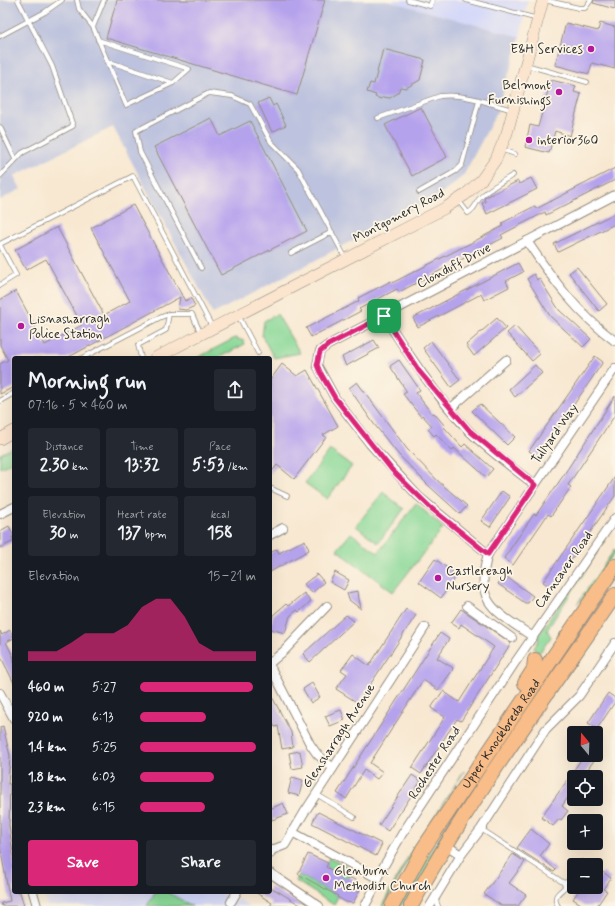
<!DOCTYPE html>
<meta charset="utf-8">
<style>
:root{--surface:#171b24;--page:#242831;--text:#f1f3f6;--muted:#9ea1a6;--accent:#db2777}
body{margin:0;font-family:Mynerve,sans-serif;background:var(--page);color:var(--text);height:100vh;display:flex;flex-direction:column;font-size:15px;white-space:nowrap}
*{box-sizing:border-box;margin:0}
p{font-size:13px;color:var(--muted)}
.icon{flex:none;width:22px;height:22px;fill:none;stroke:currentColor;stroke-width:2;stroke-linecap:round;stroke-linejoin:round}
.map{position:relative;flex:1;overflow:hidden}
.drawer{position:absolute;left:12px;top:356px;width:260px;height:538px;display:flex;flex-direction:column;background:var(--surface);border-radius:4px;box-shadow:0 4px 16px #0002}
.drawer>*{flex:none}
.needle{width:26px;rotate:341deg}
.tools{position:absolute;left:567px;top:726px;display:grid;gap:8px}
.tools a{display:grid;place-items:center;width:36px;height:36px;border-radius:4px;background:var(--surface);box-shadow:0 4px 16px #0002;font-size:20px}
.pin{position:absolute;display:grid;place-items:center;width:34px;height:34px;color:#fff;margin:-17px;border-radius:8px;box-shadow:0 2px 6px #0006}
.round{display:grid;place-items:center;flex:none;width:42px;height:42px;border-radius:4px;background:var(--page)}
.head{display:flex;align-items:center;justify-content:space-between;height:68px;padding:0 16px}
h1{font-size:22px;font-weight:800;line-height:30px}
.figures{display:grid;grid-template-columns:repeat(3,1fr);gap:6px;height:68px;padding:4px 16px}
.figures div{display:grid;align-content:center;border-radius:4px;background:var(--page);text-align:center}
.figures b{font-size:17px;font-weight:800}
.figures small{font-size:11px;font-weight:400}
.figures p{font-size:11px}
.chart{height:112px;padding:8px 16px}
.chart p{display:flex;justify-content:space-between}
.chart svg{width:100%;height:72px;margin-top:4px;fill:var(--accent);opacity:.7}
.primary-button{display:flex;gap:8px;margin-top:auto;padding:8px 16px}
.primary-button a{flex:1;height:46px;border-radius:4px;background:var(--accent);color:#fff;font-size:16px;font-weight:800;line-height:46px;text-align:center}
.primary-button a+a{background:var(--page);color:var(--text)}
ul{padding:0 16px;list-style:none;font-size:13px}
li{display:grid;grid-template-columns:64px 48px 1fr;align-items:center;height:30px}
li i{height:10px;border-radius:5px;background:var(--accent)}
.map>svg:first-child{display:block}
.built{fill:#d4d8f9}
.industrial{fill:#bdc3de}
.green{fill:#8ad898;stroke:#5a8262}
.building{fill:#b5a2ed}
.lines{fill:none;stroke-linecap:round;stroke-linejoin:round}
.lane-casing{stroke:#928a7e;stroke-width:5.5}
.street-casing{stroke:#928a7e;stroke-width:10}
.secondary-casing{stroke:#928a7e;stroke-width:12}
.highway-casing{stroke:#928a7e;stroke-width:16}
.lane{stroke:#fff;stroke-width:4}
.street{stroke:#fff;stroke-width:8}
.secondary{stroke:#fce5cf;stroke-width:11}
.highway{stroke:#f8bd88;stroke-width:14}
.route-casing{stroke:#fff;stroke-width:8}
.route{stroke:#db2777;stroke-width:5}
.poi-dot{fill:#b5179e;stroke:#fcf5e5;stroke-width:1.5}
.labels{text-anchor:middle;dominant-baseline:central;stroke-width:3.5;stroke-linejoin:round;paint-order:stroke}
.poi-label{font-size:13px;fill:#2b2b2b;stroke:#fcf5e5;text-anchor:start}
.street-label{font-size:13px;fill:#2b2b2b;stroke:#fcf5e5}
</style>
<div class="map">
<svg width="615" height="906" viewBox="0 0 615 906">
<rect width="100%" height="100%" fill="#fcf5e5"/>
<filter id="ink" filterUnits="userSpaceOnUse"><feTurbulence type="fractalNoise" baseFrequency=".025" numOctaves="2"/><feDisplacementMap in="SourceGraphic" scale="8" xChannelSelector="R" yChannelSelector="G"/><feConvolveMatrix kernelMatrix="1 2 1 2 8 2 1 2 1" color-interpolation-filters="sRGB"/></filter>
<filter id="wash" filterUnits="userSpaceOnUse"><feTurbulence type="fractalNoise" baseFrequency=".012" numOctaves="4" result="noise"/><feDisplacementMap in="SourceGraphic" scale="16" xChannelSelector="R" yChannelSelector="G"/><feGaussianBlur stdDeviation="0.9" result="paint"/><feColorMatrix in="noise" values="0 0 0 0 0 0 0 0 0 0 0 0 0 0 0 0 0 1.4 0 .05"/><feComposite in="paint" operator="in"/></filter>
<g filter="url(#wash)">
<rect width="100%" height="100%" fill="#f8e8d1"/>
<g class="built">
<path d="M386,0h142l-8,37z"/>
<path d="M44,892h179l4,9 7,1 5,-3 10,7h-202z"/>
</g>
<path class="industrial" d="M0,0h386l134,37 -23,75 -34,64 -24,19 -226,119 -100,-187 -99,49 7,13 -21,11z"/>
<g class="green">
<path d="M277,314l23,39 -26,5 -12,-22 2,-15z"/>
<path d="M235,338l9,3 1,3 -27,14h-21z"/>
<path d="M14,447v14l-14,7v-14z"/>
<path d="M330,450l22,16 -25,33 -22,-16z"/>
<path d="M383,492l21,17 -26,34 -22,-17z"/>
<path d="M416,503l27,25 -50,64 -56,-42 14,-17 27,20z"/>
<path d="M605,540l-58,90 4,7 -11,15h-3l-3,-4 5,-8 -2,-3z"/>
<path d="M615,549v3l-30,45 -8,7z"/>
<path d="M541,689l-135,214 -2,-1 -3,4 -2,-1c43,-74 90,-147 142,-216z"/>
<path d="M464,771l-60,96 -20,39h-2l25,-47z"/>
<path d="M329,857l25,13 -6,9 -22,-12z"/>
<path d="M299,875l39,21 -4,9 -38,-24z"/>
<path d="M155,892h12l25,14h-45z"/>
</g>
<g id="blocks">
<g class="building">
<path d="M117,0h208l-28,95 -191,-57z"/>
<path d="M594,0h21v9l-22,-6z"/>
<path d="M566,23l32,8 2,-8 15,4v42l-23,-6 -3,11 -34,-9z"/>
<path d="M383,49l42,11 -5,20 -14,8 -6,-1 -2,6 -8,5 -7,-1 -1,2 -7,-2 1,-2 -9,-3 3,-9 4,1z"/>
<path d="M551,80l25,6 -2,6 7,2 -11,42 -15,-5 -6,22 -24,-6 5,-22 8,2z"/>
<path d="M269,98l4,8 3,-2 10,21 -14,7 -14,-29z"/>
<path d="M421,107l26,50 -35,19 -27,-51z"/>
<path d="M211,118l9,18 30,-15 57,110 -86,44 -67,-128z"/>
<path d="M615,168v12l-69,35 -1,-3 -44,23 2,3 -104,54 -2,-3 -38,20 2,2 -50,26 -5,-9 53,-27 -1,-3 33,-17 1,2 81,-41 30,-16 -1,-3 33,-17 1,3z"/>
<path d="M531,178l6,11 -50,25 -5,-11 4,-1 -2,-3 2,-2 32,-16 1,3z"/>
<path d="M133,205l52,96 6,-3 4,8 -9,4 -8,-1 2,-12 -113,61h-53v29l-14,7v-30l8,-4 -8,-15v-45l16,-9 29,54 37,-20 -36,-66 -20,11 -11,-20 42,-23 47,88 26,-14 -39,-73z"/>
<path d="M615,213v11l-57,28 -4,-8z"/>
<path d="M518,263l5,9 -17,9 3,6 -25,13 -3,-6 -63,33 -5,-9z"/>
<path d="M577,267l30,37 -8,7 -30,-38z"/>
<path d="M534,274l3,6 2,-2 20,32 32,29 -8,8 -33,-31 -23,-37z"/>
<path d="M497,318l9,10 -32,28 -8,-11z"/>
<path d="M515,326l25,28 -8,7 -25,-28z"/>
<path d="M374,340l5,8 -33,18 -4,-9z"/>
<path d="M431,341l29,39 -9,7 -28,-39z"/>
<path d="M595,356l8,6 -65,95 -9,-6z"/>
<path d="M399,360l21,30 -4,3 16,21 2,-1 11,13 -1,1 18,20 3,-3 28,25 -7,8 -32,-29 -2,3 -16,-17 -2,2 -6,-7 4,-3 -10,-11 -1,2 -18,-23 4,-2 -17,-26z"/>
<path d="M282,364l15,12 10,-6 31,56 -15,9 3,2 -32,42 -17,-14 -7,9v-94z"/>
<path d="M535,365l7,8 -27,24 -6,-8z"/>
<path d="M357,382l50,67 31,32 29,25 -7,8 -32,-29 -30,-31 -24,-30 -25,-36z"/>
<path d="M615,396v19l-47,70 3,2 -20,29 -3,-2 -35,51 -9,-7 30,-44 2,1 27,-39z"/>
<path d="M480,404l35,33 -8,8 -35,-34z"/>
<path d="M615,477v19l-63,92 -9,-6z"/>
<path d="M502,491l8,6 -20,30 -9,-6z"/>
<path d="M9,526l5,11h-2l2,4 -14,7v-17z"/>
<path d="M305,540l4,10 -39,22v-19l7,-4 2,4z"/>
<path d="M435,559l22,16 -16,23 -22,-16z"/>
<path d="M335,572l14,8 -5,10 -14,-8z"/>
<path d="M317,574l7,8 -12,11 -8,-9z"/>
<path d="M504,575l29,21 -5,7h-3l-27,-19z"/>
<path d="M358,591l1,8 2,10 -12,-9 -2,-7z"/>
<path d="M304,593l7,8 -12,11 -2,-2 -7,6 -5,17 -15,-4 3,-14 13,-11 2,2z"/>
<path d="M406,609l10,6 -58,88 -22,-14 11,-15 -6,-4 12,-16 16,12z"/>
<path d="M461,609l50,34 -50,78 -4,-2 -36,55 -9,-6 33,-51 -14,-9 12,-17 16,11 35,-55 -33,-23 -2,4 -8,-5z"/>
<path d="M346,615l8,6 -44,41 -7,-8z"/>
<path d="M10,630l4,8 -8,4 8,16v25l-14,-28v-24l2,4z"/>
<path d="M440,633l9,6 -12,19 16,10 -1,3 -14,19 -15,-10 -53,83 13,9 -6,7 -13,-9 -18,29 -9,-6z"/>
<path d="M312,683l8,14 -9,6 -8,-14z"/>
<path d="M270,693l21,39 2,15 -11,2 -4,-23 -3,1 -5,-9z"/>
<path d="M608,693l7,5v4l-18,27 -9,-6z"/>
<path d="M341,710l4,10 -15,6 -5,-10z"/>
<path d="M3,726l7,30 -2,28h2l-1,41 5,36v31h6l4,14h-22l-1,-3 9,-2 -10,-55v-119z"/>
<path d="M300,751l3,16 -11,2 -3,-16z"/>
<path d="M584,755h14l-16,22 -8,-7z"/>
<path d="M574,771v18l-12,17 6,5 -7,9 -2,-1 -6,7 -12,-9z"/>
<path d="M412,775l9,6 -33,50 -9,-6z"/>
<path d="M292,777l11,3 -4,16 -11,-3z"/>
<path d="M283,803l5,11 -16,6 -2,-11z"/>
<path d="M318,812l64,32 -6,12 -64,-33z"/>
<path d="M531,829l18,15 -9,12 16,14 -2,2 -37,-24z"/>
<path d="M308,854l20,9 -2,4 22,12 1,-2 8,4 -1,2 6,3 -9,17 -7,-1 -9,-5 1,-1 -40,-22z"/>
<path d="M513,854l12,8 -16,21 17,12 -8,11h-16l-18,-12z"/>
<path d="M603,872l8,6 -8,11 4,2 -10,15h-13l-11,-7 8,-12h15v-4z"/>
<path d="M270,887l9,5 23,14h-32l2,-3 -17,-11h15z"/>
</g>
</g>
</g>
<g filter="url(#ink)">
<use href="#blocks" fill-opacity="0" stroke="#928a7e" stroke-width="1"/>
<g class="lines">
<g class="lane-casing">
<g id="lane">
<path d="M77,0l2,9 14,18"/>
<path d="M408,0l22,6 2,-6"/>
<path d="M466,0l72,19"/>
<path d="M544,0l35,8h6l6,-8"/>
<path d="M0,36l45,-24 17,-12"/>
<path d="M98,40l91,29 -16,14 -47,22 -33,-78 11,-27"/>
<path d="M107,61l66,22"/>
<path d="M526,65l61,17"/>
<path d="M378,118l62,-22c24,-3 49,7 72,14"/>
<path d="M0,127l15,32"/>
<path d="M500,149l15,5"/>
<path d="M0,176l22,-23 51,-27 -21,-60 -34,-66"/>
<path d="M419,192l37,-21 6,-6 17,-64"/>
<path d="M458,200l10,13c8,-5 6,-7 11,-14 8,-10 23,-17 34,-24"/>
<path d="M0,244l133,-68 79,151"/>
<path d="M0,245l16,30 -16,10"/>
<path d="M291,253l41,-21"/>
<path d="M201,268l-61,-116 -4,-21 73,-38 23,3 18,8 21,38 27,27 48,90"/>
<path d="M238,315l20,38"/>
<path d="M82,358l77,-40 10,-4h23l9,20"/>
<path d="M141,358l-3,-13 28,-15 3,-16"/>
<path d="M0,401l14,-8"/>
<path d="M270,488l17,8"/>
<path d="M316,794l38,23"/>
<path d="M481,829l83,54"/>
<path d="M575,865l7,-3 5,2"/>
<path d="M435,897l3,9"/>
<path d="M558,906c-6,-10 0,-12 7,-19l-1,-4 7,-3 3,-14"/>
</g>
</g>
<g class="street-casing">
<g id="street">
<path d="M527,241c26,39 50,72 88,100"/>
<path d="M384,316c26,41 52,80 85,115 20,20 44,37 66,54"/>
<path d="M450,409l56,-49"/>
<path d="M0,514l14,-7"/>
<path d="M270,535l13,-7"/>
<path d="M488,554l-70,-58 -48,-52 -35,-46 -18,-33 3,-14 8,-6 287,-150"/>
<path d="M467,606l45,32"/>
<path d="M533,637c-37,-26 -60,-33 -45,-83l127,-186"/>
<path d="M270,663l15,-13 42,-44"/>
<path d="M270,666l40,78 7,10 16,14"/>
<path d="M0,693l14,26"/>
<path d="M292,832l85,46"/>
<path d="M270,854l2,-4 13,-5 19,-32 121,-186"/>
<path d="M461,855l20,-26 65,-100 33,-33 36,-53"/>
<path d="M270,873l49,33"/>
<path d="M33,892l4,14"/>
<path d="M231,902l6,-10"/>
<path d="M365,906l10,-19 2,-9 25,-44 112,-170 101,-146"/>
<path d="M430,906l31,-51 -15,-10"/>
</g>
</g>
<g class="secondary-casing">
<g id="secondary">
<path d="M155,358l290,-150 20,-13 17,-16 14,-20 11,-26 36,-133"/>
<path d="M0,439l14,-8"/>
</g>
</g>
<g class="highway-casing">
<g id="highway">
<path d="M525,683l9,-14 1,-9"/>
<path id="s1" d="M392,906l31,-57 23,-34 169,-249"/>
<path d="M411,906c58,-107 135,-210 204,-311"/>
</g>
</g>
<use href="#lane" class="lane"/>
<use href="#street" class="street"/>
<use href="#secondary" class="secondary"/>
<use href="#highway" class="highway"/>
</g>
</g>
<g class="lines" filter="url(#ink)">
<g class="route-casing">
<path id="route" d="M384,316l35,55 51,60 65,54 -47,69 -57,-46 -39,-38 -57,-72 -15,-26 -3,-7 3,-13 8,-7z"/>
</g>
<use href="#route" class="route"/>
</g>
<g class="poi-dot">
<circle cx="591" cy="49" r="4"/>
<circle cx="559" cy="92" r="4"/>
<circle cx="529" cy="140" r="4"/>
<circle cx="21" cy="326" r="4"/>
<circle cx="438" cy="578" r="4"/>
<circle cx="326" cy="878" r="4"/>
</g>
<g class="labels">
<g class="poi-label">
<text x="583" y="49" text-anchor="end">E&amp;H Services</text>
<text x="551" y="85" text-anchor="end">Belmont<tspan x="551" dy="15">Furnishings</tspan></text>
<text x="537" y="140">interior360</text>
<text x="29" y="319">Lisnasharragh<tspan x="29" dy="15">Police Station</tspan></text>
<text x="446" y="571">Castlereagh<tspan x="446" dy="15">Nursery</tspan></text>
<text x="334" y="871">Glenburn<tspan x="334" dy="15">Methodist Church</tspan></text>
</g>
<g class="street-label">
<text transform="translate(399 216) rotate(-28)">Montgomery Road</text>
<text transform="translate(454 266) rotate(-28)">Clonduff Drive</text>
<text transform="translate(555 434) rotate(-55)">Tullyard Way</text>
<text transform="translate(564 570) rotate(-55)">Carncaver Road</text>
<text stroke="none"><textPath href="#s1" startOffset="204">Upper Knockbreda Road</textPath></text>
<text transform="translate(339 736) rotate(-57)">Glensharragh Avenue</text>
<text transform="translate(435 763) rotate(-57)">Rochester Road</text>
</g>
</g>
</svg>
<div class="tools">
<a><svg class="needle" viewBox="-14 -14 28 28"><path d="M0-13l5 13h-10z" fill="#e53935"/><path d="M0 13l5-13h-10z" fill="#9ea1a6"/></svg></a>
<a><svg class="icon" aria-label="locate" viewBox="0 0 24 24"><circle cx="12" cy="12" r="6"/><path d="M12 2v4M12 18v4M2 12h4M18 12h4"/></svg></a>
<a>+</a>
<a>−</a>
</div>
<div class="pin" style="left:384px;top:316px;background:#1e9e55"><svg class="icon" aria-label="arrive" viewBox="0 0 24 24"><path d="M6 21V4h12l-3 4 3 4H6"/></svg></div>
<section class="drawer">
<div class="head"><div><h1>Morning run</h1><p>07:16 · 5 × 460 m</p></div><a class="round"><svg class="icon" aria-label="share" viewBox="0 0 24 24"><path d="M12 15V3M7 8l5-5 5 5M5 13v7h14v-7"/></svg></a></div>
<div class="figures">
<div><p>Distance</p><b>2.30<small> km</small></b></div>
<div><p>Time</p><b>13:32</b></div>
<div><p>Pace</p><b>5:53<small> /km</small></b></div>
</div>
<div class="figures">
<div><p>Elevation</p><b>30<small> m</small></b></div>
<div><p>Heart rate</p><b>137<small> bpm</small></b></div>
<div><p>kcal</p><b>158</b></div>
</div>
<div class="chart"><p><span>Elevation</span>15–21 m</p>
<svg viewBox="0 0 160 44" preserveAspectRatio="none"><path d="M0 44V38L10 38L20 38L30 33L40 27L50 27L60 27L70 22L80 11L90 6L100 6L110 17L120 33L130 38L140 38L150 38L160 38V44z"/></svg>
</div>
<ul>
<li><b>460 m</b>5:27<i style="width:97%"></i></li>
<li><b>920 m</b>6:13<i style="width:57%"></i></li>
<li><b>1.4 km</b>5:25<i style="width:100%"></i></li>
<li><b>1.8 km</b>6:03<i style="width:64%"></i></li>
<li><b>2.3 km</b>6:15<i style="width:56%"></i></li>
</ul>
<div class="primary-button"><a>Save</a><a>Share</a></div>
</section>
</div>
